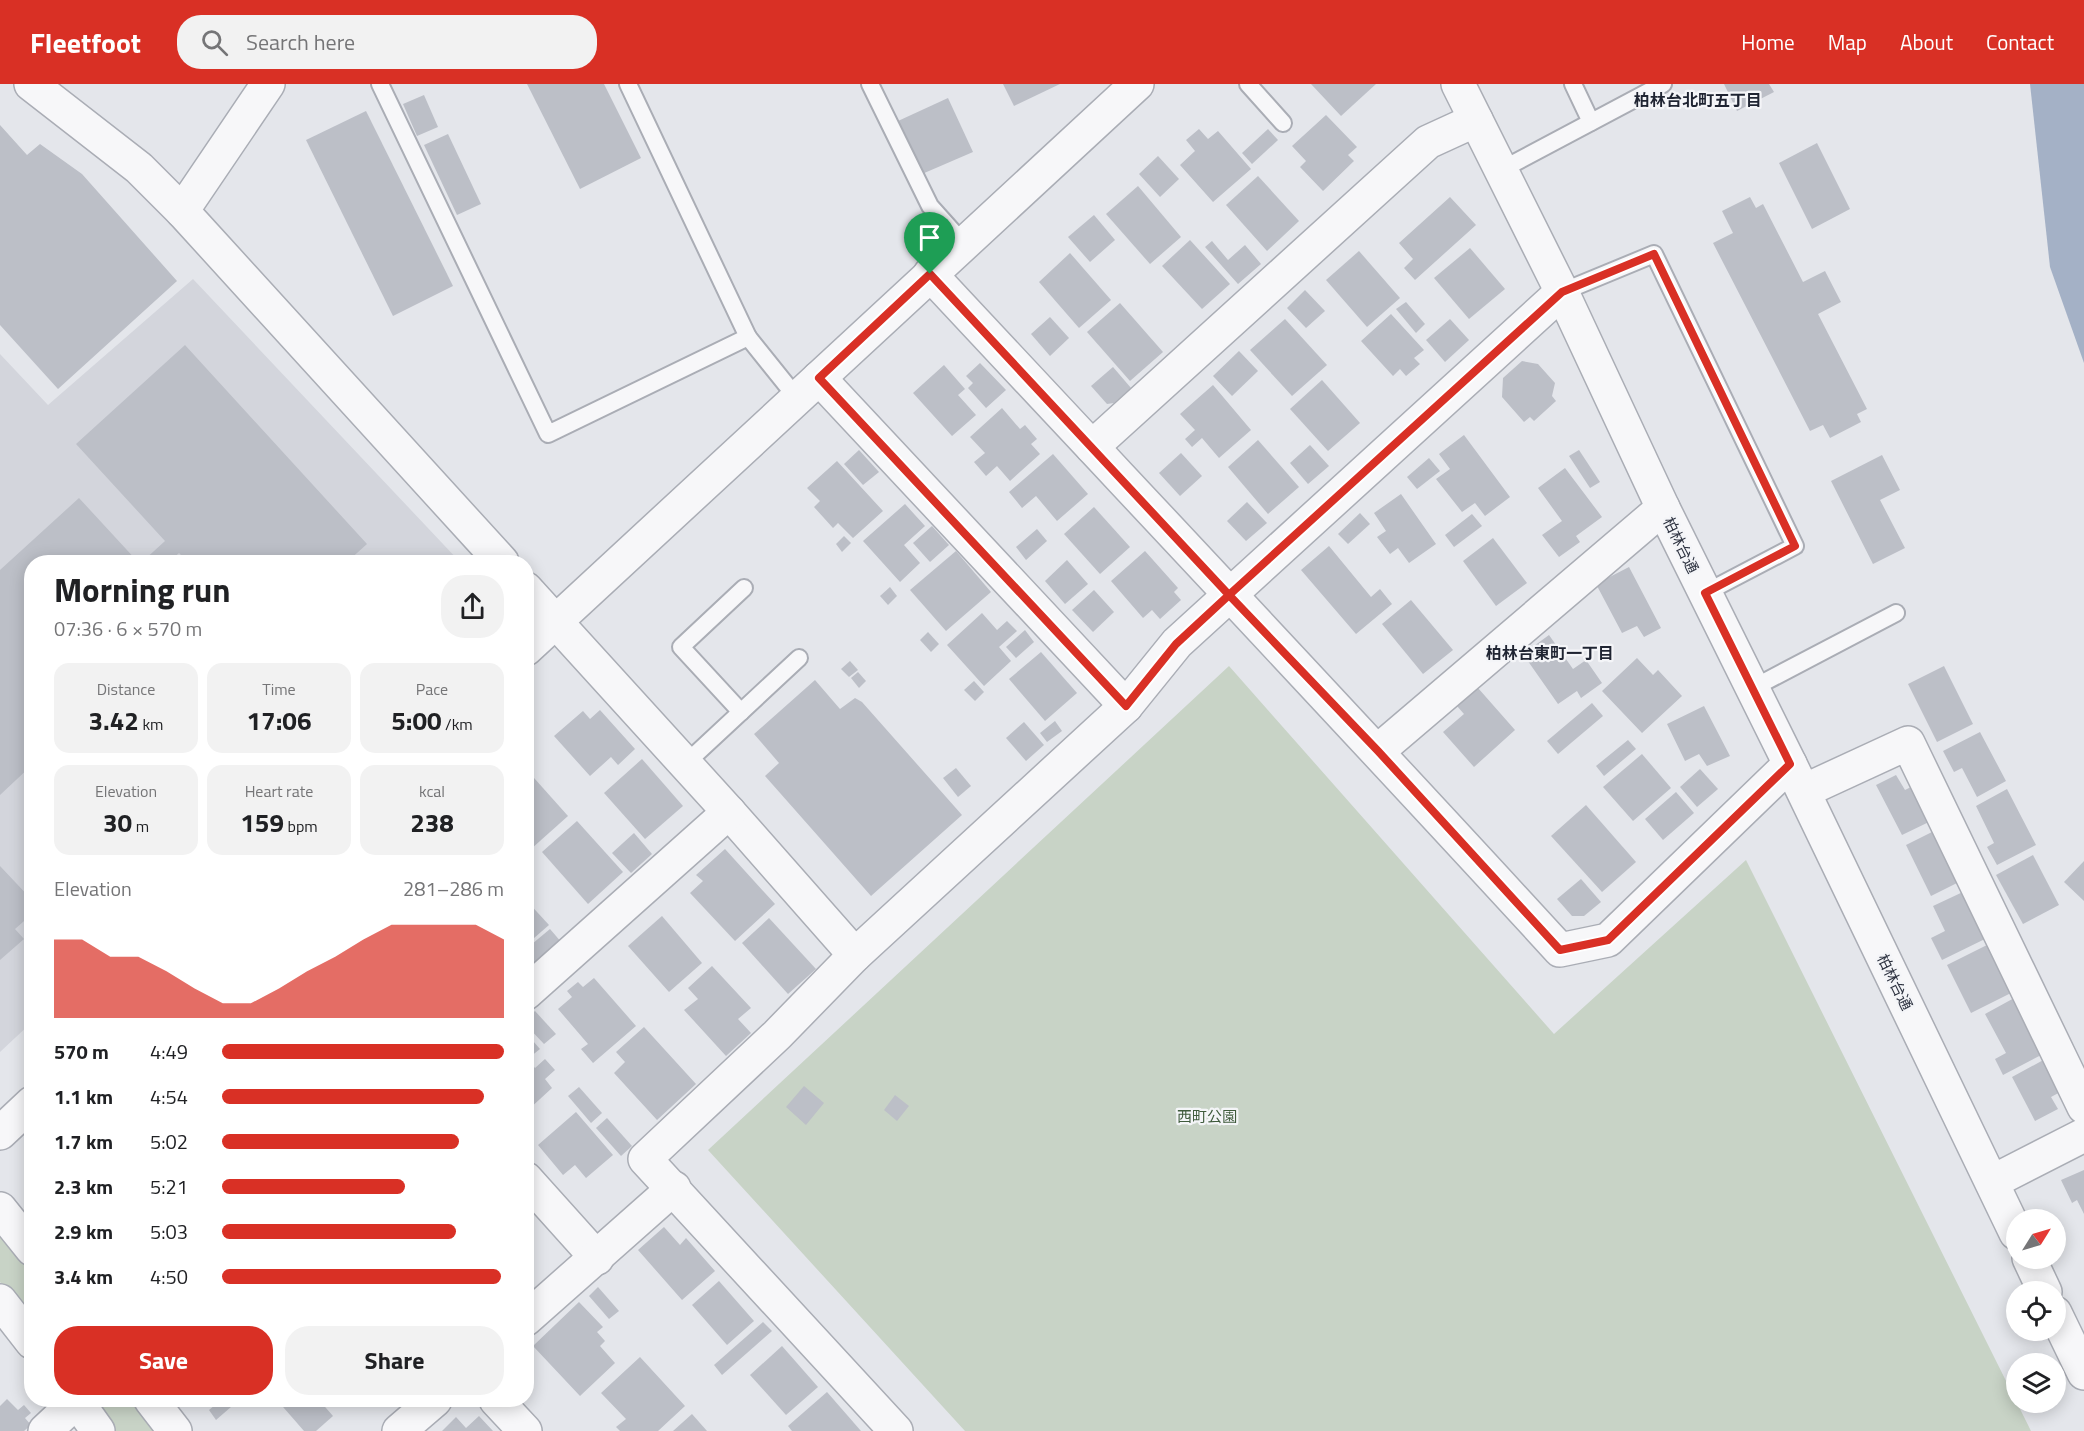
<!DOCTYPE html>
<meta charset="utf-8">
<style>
:root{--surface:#fff;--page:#f2f2f2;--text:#202124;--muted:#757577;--accent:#d93025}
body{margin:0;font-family:"Titillium Web","Noto Sans JP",sans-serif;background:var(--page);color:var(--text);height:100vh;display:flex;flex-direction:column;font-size:22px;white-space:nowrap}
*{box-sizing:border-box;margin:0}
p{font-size:20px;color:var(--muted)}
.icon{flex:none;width:33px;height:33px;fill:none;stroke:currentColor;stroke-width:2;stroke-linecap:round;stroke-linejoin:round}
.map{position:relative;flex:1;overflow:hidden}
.sheet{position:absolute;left:24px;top:471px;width:510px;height:852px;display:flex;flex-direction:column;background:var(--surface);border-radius:24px;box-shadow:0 3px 15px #0003}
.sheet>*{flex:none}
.needle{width:39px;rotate:53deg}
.controls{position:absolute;left:2006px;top:1125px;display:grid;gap:12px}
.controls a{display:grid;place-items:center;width:60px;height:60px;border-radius:50%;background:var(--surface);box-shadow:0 3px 15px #0003;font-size:30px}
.pin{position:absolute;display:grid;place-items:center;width:51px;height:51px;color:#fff;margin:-62px -26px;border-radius:50% 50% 50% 0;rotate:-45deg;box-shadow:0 0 6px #0007}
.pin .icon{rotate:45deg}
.round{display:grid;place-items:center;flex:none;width:63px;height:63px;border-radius:24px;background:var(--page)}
.headline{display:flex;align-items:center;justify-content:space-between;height:102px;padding:0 30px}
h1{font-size:33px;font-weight:700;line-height:45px}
.stats{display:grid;grid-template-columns:repeat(3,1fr);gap:9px;height:102px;padding:6px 30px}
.stats div{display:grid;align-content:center;border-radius:15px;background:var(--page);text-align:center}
.stats b{font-size:26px;font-weight:700}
.stats small{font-size:16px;font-weight:400}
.stats p{font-size:16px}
.chart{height:168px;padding:12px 30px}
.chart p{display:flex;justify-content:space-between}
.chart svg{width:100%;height:108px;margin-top:6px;fill:var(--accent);opacity:.7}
.cta{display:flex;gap:12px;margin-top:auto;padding:12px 30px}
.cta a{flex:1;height:69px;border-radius:24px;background:var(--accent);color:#fff;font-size:24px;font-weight:700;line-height:69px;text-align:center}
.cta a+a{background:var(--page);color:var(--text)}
ul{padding:0 30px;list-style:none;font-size:20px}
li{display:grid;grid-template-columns:96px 72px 1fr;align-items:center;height:45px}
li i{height:15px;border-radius:8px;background:var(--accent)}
header{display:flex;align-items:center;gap:36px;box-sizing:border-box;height:84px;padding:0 30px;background:var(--accent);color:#fff}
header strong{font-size:28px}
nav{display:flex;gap:33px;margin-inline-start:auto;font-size:21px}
.search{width:420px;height:54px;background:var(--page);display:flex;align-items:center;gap:15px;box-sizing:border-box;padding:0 21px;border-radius:24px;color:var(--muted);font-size:22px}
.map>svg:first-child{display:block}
.built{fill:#d3d5dc}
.green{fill:#c8d3c6}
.water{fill:#a4b1c6}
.building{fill:#bcbfc7}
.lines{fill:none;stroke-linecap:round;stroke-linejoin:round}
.service-casing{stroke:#aaadb5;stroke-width:20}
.minor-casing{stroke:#aaadb5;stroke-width:36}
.tertiary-casing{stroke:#aaadb5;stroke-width:36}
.service{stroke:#f7f7f9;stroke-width:16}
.minor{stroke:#f7f7f9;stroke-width:33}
.tertiary{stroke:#f7f7f9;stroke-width:33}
.route-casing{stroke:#fff;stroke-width:12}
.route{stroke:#d93025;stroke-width:8}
.labels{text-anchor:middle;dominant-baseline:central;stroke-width:4.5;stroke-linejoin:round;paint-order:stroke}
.street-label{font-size:15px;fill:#2e3341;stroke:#f4f5f8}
.park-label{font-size:15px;fill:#3f5b3c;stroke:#f4f5f8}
.neighbourhood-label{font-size:16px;font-weight:bold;fill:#1f2432;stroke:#f4f5f8}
</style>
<header>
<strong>Fleetfoot</strong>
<div class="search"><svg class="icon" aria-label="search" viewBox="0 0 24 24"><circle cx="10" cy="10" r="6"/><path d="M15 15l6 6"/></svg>Search here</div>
<nav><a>Home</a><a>Map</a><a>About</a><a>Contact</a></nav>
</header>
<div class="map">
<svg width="2084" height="1347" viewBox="0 0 2084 1347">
<rect width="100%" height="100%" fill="#e4e6eb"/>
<path class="built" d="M193,195l267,283h-428l-1,461 -31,29v-698l48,51z"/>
<g class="green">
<path d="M1229,582l325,368 192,-174 285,571h-1066l-257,-281z"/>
<path d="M0,1147l31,37v54l-31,-40z"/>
<path d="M91,1316h50l26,31h-51z"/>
</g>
<path class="water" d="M2030,0h54v279l-34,-96z"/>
<g class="building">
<path d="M527,0h77l37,74 -61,31z"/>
<path d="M1003,0h57l-46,22z"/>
<path d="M1311,0h65l-35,32z"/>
<path d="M1724,0h45l5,8 -37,19z"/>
<path d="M424,11l14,32 -21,9 -14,-32z"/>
<path d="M948,14l25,54 -51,22 -24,-53z"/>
<path d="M366,27l87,175 -60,30 -87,-176z"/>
<path d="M1326,31l31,32 -9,8 6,6 -31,30 -23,-24 6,-6 -14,-15z"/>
<path d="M0,41l27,30 13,-11 42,30 95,107 -119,108 -58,-64z"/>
<path d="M1199,45l9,10 10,-8 33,38 -38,33 -33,-37 15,-14 -9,-11z"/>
<path d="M1268,45l10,11 -26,24 -10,-11z"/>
<path d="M448,50l33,70 -24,11 -33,-70z"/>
<path d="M1817,59l33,66 -38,20 -33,-66z"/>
<path d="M1158,72l21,23 -19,18 -21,-23z"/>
<path d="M1258,92l41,45 -32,30 -41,-46z"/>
<path d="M1138,102l43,51 -31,27 -44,-50z"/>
<path d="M1450,113l26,28 -61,55 -11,-12 9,-9 -14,-16z"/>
<path d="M1750,113l6,11 7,-4 40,78 22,-11 16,31 -23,12 49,95 -10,5 4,8 -31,16 -7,-13 -13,6 -97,-188 20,-10 -11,-22z"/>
<path d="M1094,131l21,25 -25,22 -22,-25z"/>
<path d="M1190,156l40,44 -28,25 -40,-43z"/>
<path d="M1212,157l16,19 17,-15 16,19 -23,20 -33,-37z"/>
<path d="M1470,164l35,41 -36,30 -35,-41z"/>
<path d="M1359,167l41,47 -33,29 -41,-47z"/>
<path d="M1070,169l41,47 -32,28 -40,-46z"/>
<path d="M1305,206l20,21 -19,17 -19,-20z"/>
<path d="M1406,218l19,22 -9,9 -20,-24z"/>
<path d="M1120,219l43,49 -33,29 -43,-49z"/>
<path d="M1391,230l33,36 -10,8 6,6 -14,12 -6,-7 -7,7 -32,-35z"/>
<path d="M1050,233l19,21 -19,18 -19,-22z"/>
<path d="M1285,235l42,46 -35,31 -42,-46z"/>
<path d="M1450,235l19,21 -24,22 -19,-22z"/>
<path d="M185,261l182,199 -20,18h-159l-9,-9 -10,9h-27l23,-21 -89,-97z"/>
<path d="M1239,267l19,20 -26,25 -19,-20z"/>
<path d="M1522,277l16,3 17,19 -3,13 4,5 -22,20 -4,-4 -6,5 -22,-25 1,-19z"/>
<path d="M980,279l26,27 -20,18 -18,-20 5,-5 -7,-7z"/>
<path d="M944,281l21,24 -7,6 18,20 -24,21 -39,-43z"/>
<path d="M1113,283l18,21 -17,15 -7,1 -16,-18z"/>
<path d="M1322,296l38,43 -32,28 -38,-42z"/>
<path d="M1213,301l38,45 -32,28 -17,-20 -10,9 -7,-8 10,-9 -15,-16z"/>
<path d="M1002,324l18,21 5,-4 12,14 -6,5 9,10 -30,27 -13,-15 -11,10 -12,-14 11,-9 -15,-16z"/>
<path d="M1464,351l46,62 -25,19 -10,-13 -13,9 -26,-33 14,-10 -11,-15z"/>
<path d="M1258,356l41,47 -31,27 -40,-47z"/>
<path d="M1310,361l19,21 -21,18 -18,-21z"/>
<path d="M859,366l20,22 -16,13 -19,-21z"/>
<path d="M1579,366l21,32 -10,6 -21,-32z"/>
<path d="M1181,369l21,23 -22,20 -21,-23z"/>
<path d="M1053,370l35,40 -31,27 -21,-25 -14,12 -13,-16z"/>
<path d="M1882,371l18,35 -20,10 25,48 -32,16 -42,-83z"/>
<path d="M1429,374l11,13 -23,18 -10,-12z"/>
<path d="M837,377l46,50 -30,27 -15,-15 -5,5 -19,-21 6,-6 -13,-13z"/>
<path d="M1565,384l37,49 -26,19 4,6 -21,15 -17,-22 20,-14 -24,-33z"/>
<path d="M1401,410l35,50 -27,19 -11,-15 -8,6 -13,-17 9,-6 -12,-18z"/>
<path d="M79,414l59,64h-106v203l-32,30v-225z"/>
<path d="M1247,418l20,21 -21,18 -19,-20z"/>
<path d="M905,420l20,22 -21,19 16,18 -20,19 -37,-41z"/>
<path d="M1094,423l36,40 -30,27 -36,-40z"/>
<path d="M1360,429l10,11 -22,20 -10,-10z"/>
<path d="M1472,430l10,12 -28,21 -9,-12z"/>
<path d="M932,442l17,19 -19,17 -17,-19z"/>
<path d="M1037,445l10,12 -21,19 -10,-13z"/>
<path d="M844,452l7,7 -9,9 -6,-8z"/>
<path d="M1493,454l34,45 -31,23 -33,-45z"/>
<path d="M1329,462l42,51 9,-8 12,15 -36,30 -55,-64z"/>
<path d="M956,467l35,41 -45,39 -36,-41z"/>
<path d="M1145,467l33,37 -4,4 7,8 -21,19 -8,-9 -9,8 -32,-37z"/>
<path d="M1067,476l21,24 -23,20 -20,-23z"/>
<path d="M1629,483l32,61 -17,9 -7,-11 -15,7 -26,-49z"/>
<path d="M890,503l7,9 -9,9 -8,-9z"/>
<path d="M1094,506l20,22 -21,20 -21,-22z"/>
<path d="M1411,516l42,50 -30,24 -41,-50z"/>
<path d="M982,529l15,17 10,-9 10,10 -18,16 12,14 -27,25 -37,-41z"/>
<path d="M1025,546l9,12 -18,16 -10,-11z"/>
<path d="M928,548l11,12 -8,8 -11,-12z"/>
<path d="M1549,551l24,34 13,-9 16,23 -21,15 -4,-7 -19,13 -35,-50z"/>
<path d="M1041,568l36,41 -32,28 -36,-42z"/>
<path d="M1637,574l16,17 5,-5 24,26 -40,37 -40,-42z"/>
<path d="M850,577l8,9 -9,7 -8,-8z"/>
<path d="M1944,582l29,58 -36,18 -29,-58z"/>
<path d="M858,588l8,9 -7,7 -8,-10z"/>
<path d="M815,596l25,29 15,-11 7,4 100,113 -91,81 -106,-120 14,-13 -25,-29z"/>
<path d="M974,597l10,11 -9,9 -11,-11z"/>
<path d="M1478,604l37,42 -41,37 -31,-35 21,-18 -7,-8z"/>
<path d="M1592,619l11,13 -45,38 -11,-13z"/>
<path d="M1704,622l26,50 -23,10 -8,-12 -14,7 -18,-37z"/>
<path d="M600,626l35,39 -17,16 -7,-8 -21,19 -36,-40 29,-25 7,8z"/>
<path d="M1055,637l7,10 -15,11 -7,-9z"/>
<path d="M1024,638l20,23 -18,16 -20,-23z"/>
<path d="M1980,648l26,49 -29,16 -15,-29 -8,4 -11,-21z"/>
<path d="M1628,656l8,9 -32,27 -8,-10z"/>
<path d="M1642,670l29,34 -38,33 -30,-34z"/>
<path d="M642,675l41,47 -38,33 -41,-46z"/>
<path d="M956,684l15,18 -13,11 -15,-19z"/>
<path d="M526,685l42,47 -37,33 -5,-5z"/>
<path d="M1700,685l18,20 -21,18 -17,-20z"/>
<path d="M1896,691l9,15 8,-4 18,35 -29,14 -26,-50z"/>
<path d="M2007,705l29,56 -39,20 -10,-18 7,-4 -18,-37z"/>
<path d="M1676,708l18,21 -31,27 -18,-21z"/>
<path d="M1586,721l50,57 -34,30 -51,-56z"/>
<path d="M577,737l46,51 -35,32 -46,-52z"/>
<path d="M1934,747l25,51 -28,14 -25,-51z"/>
<path d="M634,749l18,21 -21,19 -19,-20z"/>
<path d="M725,765l50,55 -40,37 -45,-48 13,-12 -7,-6z"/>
<path d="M2033,771l26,50 -36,19 -27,-49z"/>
<path d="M2084,777v40l-20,-19z"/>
<path d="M0,782l32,34v14l-17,15 9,10 -24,21z"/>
<path d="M1581,795l20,23 -17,14h-12l-15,-17z"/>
<path d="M1965,807l22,47 -45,22 -11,-22 14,-7 -12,-25z"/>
<path d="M526,816l23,25 -23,20z"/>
<path d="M662,832l40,47 -33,29 -41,-46z"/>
<path d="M769,834l47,51 -28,25 -46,-51z"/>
<path d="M550,845l12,14 -33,27 -3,-3v-18z"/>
<path d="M1989,860l24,48 -42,21 -24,-48z"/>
<path d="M712,882l39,42 -13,11 13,14 -25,23 -42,-46 14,-11 -10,-11z"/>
<path d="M594,894l42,48 -43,37 -12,-14 7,-5 -30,-35 14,-12 -5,-6 11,-9 5,5z"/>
<path d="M2016,913l29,56 -42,22 -8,-16 11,-6 -21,-39z"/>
<path d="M535,927l21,23 -12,10 -18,-19v-6z"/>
<path d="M644,943l52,57 -39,36 -43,-47 11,-11 -9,-10z"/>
<path d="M526,949l14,16 -10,8 -4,-4z"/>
<path d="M526,974l9,10 10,-9 10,11 -10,9 7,9 -24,22z"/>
<path d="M2047,974l17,32 -13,7 7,12 -23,12 -23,-44z"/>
<path d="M804,1002l20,17 -18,22 -20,-18z"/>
<path d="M579,1003l23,26 -11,10 -23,-27z"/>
<path d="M895,1011l14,11 -12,15 -13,-11z"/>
<path d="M576,1028l37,43 -27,23 -11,-13 -12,10 -25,-30z"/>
<path d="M607,1034l25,28 -11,10 -25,-28z"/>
<path d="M2084,1086v44l-7,-14 -5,3 -11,-23z"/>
<path d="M664,1143l16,18 6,-7 29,33 -33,29 -44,-50z"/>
<path d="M719,1197l35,40 -27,24 -35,-40z"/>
<path d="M598,1203l21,24 -10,8 -20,-23z"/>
<path d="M579,1218l24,25 -6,5 8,9 -5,5 15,17 -35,33 -47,-50z"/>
<path d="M763,1238l9,9 -50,44 -8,-10z"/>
<path d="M782,1262l36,41 -32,28 -36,-40z"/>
<path d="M640,1273l45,49 -27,25h-38l-4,-4 10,-8 -25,-26z"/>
<path d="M827,1308l34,39h-69l-4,-5z"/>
<path d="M7,1315l11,11 6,-5 7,8 -6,5 6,7 -7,6h-24v-25z"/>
<path d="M221,1316h18l-23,20 -7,-10z"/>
<path d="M277,1316h42l14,16 -17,15h-12z"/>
<path d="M692,1330l15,17h-34z"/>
<path d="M479,1332l14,15h-51l14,-14 10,11z"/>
</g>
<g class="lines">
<g class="service-casing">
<g id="service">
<path d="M380,0l168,350 200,-97 -120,-253"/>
<path d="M870,0l60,122 34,38"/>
<path d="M1248,0l35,39"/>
<path d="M1573,0l18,38"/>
<path d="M1501,86l162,-86"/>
<path d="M1562,208l92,-38 141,292 -90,47"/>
<path d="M748,253l49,61"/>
<path d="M1753,604l143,-75"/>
<path d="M741,628l-60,-65 63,-59"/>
<path d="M685,680l114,-106"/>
</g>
</g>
<g class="minor-casing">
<g id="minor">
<path d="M31,0l108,84 43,43 320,351"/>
<path d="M182,127l86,-127"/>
<path d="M930,190c210,225 422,449 630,676l48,-10 182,-176"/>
<path d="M819,294l307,328"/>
<path d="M1092,363l336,-305 48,-22"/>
<path d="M526,505l203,223 126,143"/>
<path d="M1378,667l285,-243"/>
<path d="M1804,707l104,-48 176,364"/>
<path d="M526,909l203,-181"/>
<path d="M526,1095l71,79"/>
<path d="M1992,1098l92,-47"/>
<path d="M0,1125l32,40"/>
<path d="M0,1217l32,41"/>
<path d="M526,1235l148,-131"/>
<path d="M76,1316l22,31"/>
<path d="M151,1316l24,31"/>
<path d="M496,1316l29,31"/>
<path d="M45,1347l32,-30"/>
<path d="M399,1347l36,-31"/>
<path d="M896,1347l-251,-272 132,-124 78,-80 271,-249 51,-63 385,-351"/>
</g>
</g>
<g class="tertiary-casing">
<g id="tertiary">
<path d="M1458,0l104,208 101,216 127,256 226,469"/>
<path d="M526,565l611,-565"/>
<path d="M0,1049l32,-30"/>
<path d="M2029,1174l16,34"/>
<path d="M2055,1229l29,60"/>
</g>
</g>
<use href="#service" class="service"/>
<use href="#minor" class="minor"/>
<use href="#tertiary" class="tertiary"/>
</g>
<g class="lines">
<g class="route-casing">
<path id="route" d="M930,190l-111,104 307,328 50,-62 53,-49 149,156 182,199 48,-10 182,-176 -85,-171 90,-47 -141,-292 -92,38 -333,303 -299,-321"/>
</g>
<use href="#route" class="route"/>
</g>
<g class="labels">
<g class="street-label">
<text transform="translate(1681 461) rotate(64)">柏林台通</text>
<text transform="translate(1895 898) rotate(64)">柏林台通</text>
</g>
<g class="park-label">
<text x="1207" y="1032">西町公園</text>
</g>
<g class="neighbourhood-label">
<text x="1698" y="16">柏林台北町五丁目</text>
<text x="1550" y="569">柏林台東町一丁目</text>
</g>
</g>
</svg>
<div class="controls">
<a><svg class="needle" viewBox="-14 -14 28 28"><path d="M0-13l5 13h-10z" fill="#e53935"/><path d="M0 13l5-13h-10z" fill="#757577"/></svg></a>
<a><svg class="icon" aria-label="locate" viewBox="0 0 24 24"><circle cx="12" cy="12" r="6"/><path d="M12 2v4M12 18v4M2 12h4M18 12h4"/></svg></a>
<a><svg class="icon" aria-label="layers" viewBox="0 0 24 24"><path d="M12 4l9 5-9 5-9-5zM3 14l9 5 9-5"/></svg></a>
</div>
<div class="pin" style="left:930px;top:190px;background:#1e9e55"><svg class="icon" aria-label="arrive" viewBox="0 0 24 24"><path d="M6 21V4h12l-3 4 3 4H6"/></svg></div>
<section class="sheet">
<div class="headline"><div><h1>Morning run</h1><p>07:36 · 6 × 570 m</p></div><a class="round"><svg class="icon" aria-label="share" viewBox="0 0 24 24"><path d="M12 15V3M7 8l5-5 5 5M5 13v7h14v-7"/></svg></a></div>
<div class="stats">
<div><p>Distance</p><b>3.42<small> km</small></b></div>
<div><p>Time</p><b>17:06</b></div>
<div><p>Pace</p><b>5:00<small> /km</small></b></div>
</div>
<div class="stats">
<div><p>Elevation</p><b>30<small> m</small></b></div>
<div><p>Heart rate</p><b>159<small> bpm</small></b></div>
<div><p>kcal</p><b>238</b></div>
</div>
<div class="chart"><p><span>Elevation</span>281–286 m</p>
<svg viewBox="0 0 160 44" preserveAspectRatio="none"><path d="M0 44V12L10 12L20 19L30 19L40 25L50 32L60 38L70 38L80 32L90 25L100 19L110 12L120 6L130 6L140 6L150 6L160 12V44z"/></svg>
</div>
<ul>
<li><b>570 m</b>4:49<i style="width:100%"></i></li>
<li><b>1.1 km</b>4:54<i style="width:93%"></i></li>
<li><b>1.7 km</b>5:02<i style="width:84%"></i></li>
<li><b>2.3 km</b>5:21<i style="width:65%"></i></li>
<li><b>2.9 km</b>5:03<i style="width:83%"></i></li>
<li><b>3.4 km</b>4:50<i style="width:99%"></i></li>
</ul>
<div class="cta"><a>Save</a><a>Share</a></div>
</section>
</div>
